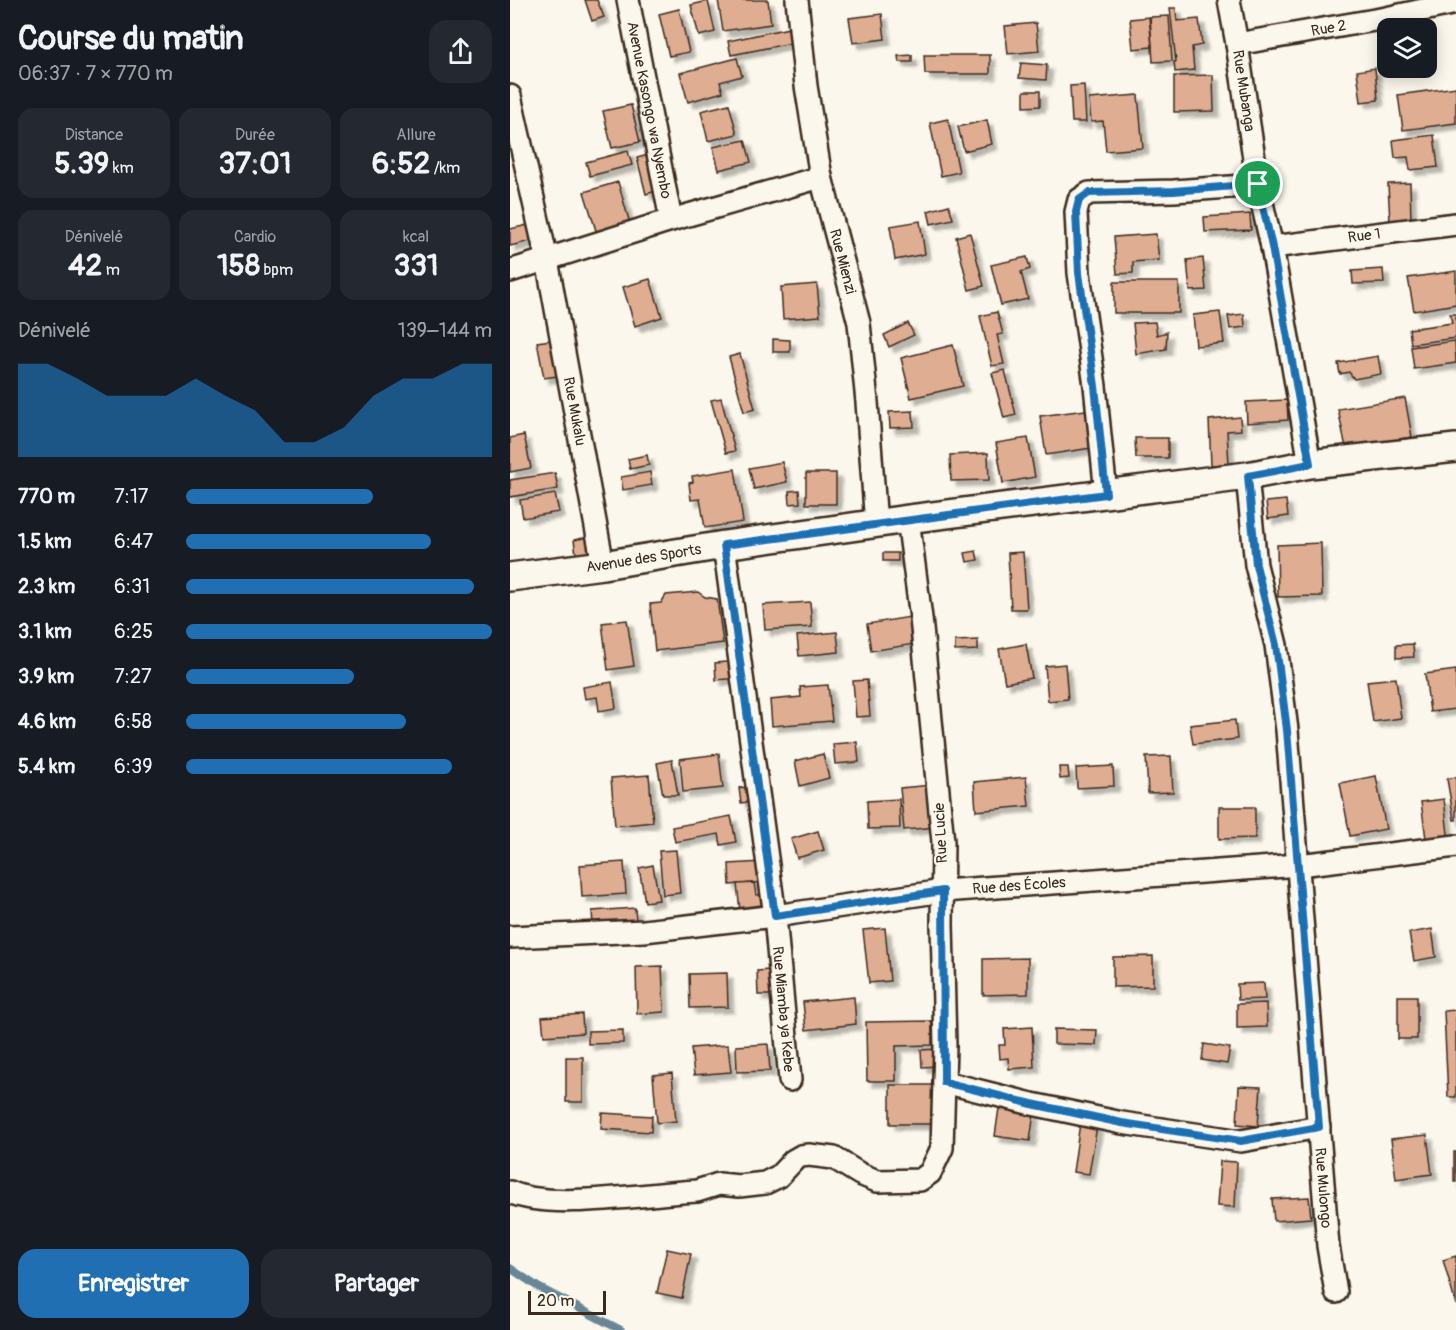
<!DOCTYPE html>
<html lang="fr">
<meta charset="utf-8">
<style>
:root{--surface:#171b24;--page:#242831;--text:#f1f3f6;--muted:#9ea1a6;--accent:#1f6fb2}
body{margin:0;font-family:Pangolin,sans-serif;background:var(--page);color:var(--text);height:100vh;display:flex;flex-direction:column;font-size:22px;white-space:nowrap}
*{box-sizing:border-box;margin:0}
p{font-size:20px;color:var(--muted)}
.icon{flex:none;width:33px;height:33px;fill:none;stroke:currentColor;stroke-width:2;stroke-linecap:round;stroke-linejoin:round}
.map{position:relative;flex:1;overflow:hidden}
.panel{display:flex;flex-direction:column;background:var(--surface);width:510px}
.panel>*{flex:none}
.tools{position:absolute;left:867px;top:18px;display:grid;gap:12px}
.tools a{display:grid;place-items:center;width:60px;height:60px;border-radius:12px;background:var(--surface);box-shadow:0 3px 15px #0003;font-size:30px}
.scale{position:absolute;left:18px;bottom:15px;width:78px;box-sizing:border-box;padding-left:6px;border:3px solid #3b2a1e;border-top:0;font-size:16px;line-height:21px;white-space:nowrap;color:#3b2a1e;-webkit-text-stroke:4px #fbf7ec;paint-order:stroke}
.pin{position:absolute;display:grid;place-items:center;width:51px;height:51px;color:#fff;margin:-26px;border:3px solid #fff;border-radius:50%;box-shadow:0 2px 6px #0007}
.round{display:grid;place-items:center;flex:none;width:63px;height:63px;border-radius:18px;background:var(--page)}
.headline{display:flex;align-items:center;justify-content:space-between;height:102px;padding:0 18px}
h1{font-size:33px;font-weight:700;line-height:45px}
.stats{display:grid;grid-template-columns:repeat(3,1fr);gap:9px;height:102px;padding:6px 18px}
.stats div{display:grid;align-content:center;border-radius:15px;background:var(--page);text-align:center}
.stats b{font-size:30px;font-weight:700}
.stats small{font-size:16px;font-weight:400}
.stats p{font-size:16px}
.chart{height:168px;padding:12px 18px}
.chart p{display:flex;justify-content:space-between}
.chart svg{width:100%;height:108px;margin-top:6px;fill:var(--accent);opacity:.7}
.action{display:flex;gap:12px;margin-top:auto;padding:12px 18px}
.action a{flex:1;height:69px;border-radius:18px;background:var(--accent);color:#fff;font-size:24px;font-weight:700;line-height:69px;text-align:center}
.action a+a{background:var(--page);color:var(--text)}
ul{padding:0 18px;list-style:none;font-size:20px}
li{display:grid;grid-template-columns:96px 72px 1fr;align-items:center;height:45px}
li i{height:15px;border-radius:8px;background:var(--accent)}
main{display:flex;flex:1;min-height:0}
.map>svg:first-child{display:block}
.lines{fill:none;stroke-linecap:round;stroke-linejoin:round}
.stream{stroke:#688696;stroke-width:8}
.building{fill:#dfad92;stroke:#3b2a1e;stroke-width:1.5;filter:url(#shadow)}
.minor-casing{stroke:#3b2a1e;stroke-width:26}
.tertiary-casing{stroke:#3b2a1e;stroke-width:32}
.minor{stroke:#fbf7ec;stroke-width:21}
.tertiary{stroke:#fbf7ec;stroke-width:27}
.route-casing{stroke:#fff;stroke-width:12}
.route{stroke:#1f6fb2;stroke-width:8}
.labels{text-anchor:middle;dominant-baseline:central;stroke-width:4.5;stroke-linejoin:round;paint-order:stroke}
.street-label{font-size:15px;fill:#3b2a1e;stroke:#fbf7ec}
</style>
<main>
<section class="panel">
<div class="headline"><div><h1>Course du matin</h1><p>06:37 · 7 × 770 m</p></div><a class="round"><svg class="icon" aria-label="share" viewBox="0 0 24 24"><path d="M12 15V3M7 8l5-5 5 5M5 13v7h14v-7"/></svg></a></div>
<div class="stats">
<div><p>Distance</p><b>5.39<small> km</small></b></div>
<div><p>Durée</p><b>37:01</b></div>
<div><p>Allure</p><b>6:52<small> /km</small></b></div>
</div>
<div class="stats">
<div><p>Dénivelé</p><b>42<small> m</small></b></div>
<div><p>Cardio</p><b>158<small> bpm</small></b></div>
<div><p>kcal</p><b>331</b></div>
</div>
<div class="chart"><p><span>Dénivelé</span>139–144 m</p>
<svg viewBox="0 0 160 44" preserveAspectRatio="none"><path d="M0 44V6L10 6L20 12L30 19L40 19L50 19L60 12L70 19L80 25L90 38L100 38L110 32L120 19L130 12L140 12L150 6L160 6V44z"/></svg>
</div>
<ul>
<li><b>770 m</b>7:17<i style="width:61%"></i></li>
<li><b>1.5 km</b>6:47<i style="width:80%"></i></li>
<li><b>2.3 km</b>6:31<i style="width:94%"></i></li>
<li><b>3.1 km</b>6:25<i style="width:100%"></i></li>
<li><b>3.9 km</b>7:27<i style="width:55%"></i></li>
<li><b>4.6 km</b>6:58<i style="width:72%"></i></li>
<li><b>5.4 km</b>6:39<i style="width:87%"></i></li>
</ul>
<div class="action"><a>Enregistrer</a><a>Partager</a></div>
</section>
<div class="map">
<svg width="946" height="1330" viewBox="0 0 946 1330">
<defs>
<filter id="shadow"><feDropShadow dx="5.5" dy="5.5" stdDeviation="1.5" flood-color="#0004"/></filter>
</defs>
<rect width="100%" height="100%" fill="#fbf7ec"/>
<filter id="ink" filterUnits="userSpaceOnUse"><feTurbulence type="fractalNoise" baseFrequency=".0167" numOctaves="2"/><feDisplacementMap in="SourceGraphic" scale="12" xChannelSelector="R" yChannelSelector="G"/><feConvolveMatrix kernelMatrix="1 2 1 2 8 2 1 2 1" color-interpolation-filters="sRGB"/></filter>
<g filter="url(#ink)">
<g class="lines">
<path class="stream" d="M0,1268l28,19 83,43"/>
</g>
<g class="building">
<path d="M75,0h12l7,17 -12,4z"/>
<path d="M208,0h50l3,24 -48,7z"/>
<path d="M198,1l7,31 -16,4 -8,-31z"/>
<path d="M660,8h6l1,13 22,-2 3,26 -10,2 2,23 -19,2 -1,-10h2z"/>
<path d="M169,9l10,43 -20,4 -10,-42z"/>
<path d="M372,14l3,25 -32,4 -4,-25z"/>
<path d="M659,16l3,45 -19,1 -3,-45z"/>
<path d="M639,17l3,30 -19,2 -3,-30z"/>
<path d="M526,23l3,28 -31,3 -3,-28z"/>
<path d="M279,28l3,15 -61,12 -3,-14z"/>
<path d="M402,55v7h-13l-1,-6z"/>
<path d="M414,55h66v19h-65z"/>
<path d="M227,58l5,18 -22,6 3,10 -35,10 -8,-29z"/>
<path d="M511,63l26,2 -1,15 -27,-2z"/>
<path d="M865,68l3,32 -17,2 -4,-31z"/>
<path d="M703,75l1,36 -40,1v-36z"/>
<path d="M574,85l2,37h-14l-2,-36z"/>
<path d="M946,87v36l-53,7 -5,-35z"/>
<path d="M514,91h16v15l-16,1z"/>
<path d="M628,95l5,53 -37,3 -3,-30 -12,1 -2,-23z"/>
<path d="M219,104l8,30 -29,7 -7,-30z"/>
<path d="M121,105l9,37 -28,6 -9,-37z"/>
<path d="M438,119l11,53 -18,4 -11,-53z"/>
<path d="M477,120l5,24 -28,7 -6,-24z"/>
<path d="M924,135l4,32 -28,3 -2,-13 -13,1 -2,-18z"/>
<path d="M235,140l6,22 -32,8 -6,-23z"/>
<path d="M118,151l4,14 -42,11 -4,-14z"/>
<path d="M138,155l8,36 -10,3 -9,-36z"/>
<path d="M108,182l13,45 -33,10 -14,-45z"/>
<path d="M900,183l1,38 -21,1 -2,-38z"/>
<path d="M439,205l4,14 -22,5 -3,-13z"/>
<path d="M740,214l1,16 -46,2 -1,-15z"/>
<path d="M410,221l5,33 -30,6 -5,-34z"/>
<path d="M18,225l3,16 -21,5v-17z"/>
<path d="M460,233l14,53 -15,4 -13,-53z"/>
<path d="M646,234l3,26 -26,2v11l-16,1 -3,-37z"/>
<path d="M517,257l3,12 -9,3 7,27 -27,6 -10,-40z"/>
<path d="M693,258l3,32 -16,1 -3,-31z"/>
<path d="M873,269l1,14 -31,1 -1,-13z"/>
<path d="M946,271v33l-42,7 -6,-33z"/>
<path d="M140,279l12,38 -27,9 -12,-39z"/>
<rect x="604" y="282" width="65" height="31"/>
<path d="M307,284l3,32 -37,3 -2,-32z"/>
<path d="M487,312l6,22 -6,1 7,29 -12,2 -12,-50z"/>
<path d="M710,312l4,31 -28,3 -3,-31z"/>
<path d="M734,314l1,13 -15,2 -2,-13z"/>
<path d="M940,314h6v24l-45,6 -2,-15 43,-6z"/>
<path d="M645,322l2,13 10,-3 -1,17 -30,5 -3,-31z"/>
<path d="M398,323l6,12 -25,12 -5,-12z"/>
<path d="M263,339l17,1v12h-17z"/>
<path d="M41,340l6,36 -13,2 -7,-36z"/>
<path d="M945,341l1,22 -42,6 -3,-22z"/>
<path d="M443,345l10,41 -52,12 -10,-40z"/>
<path d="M230,354l15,55 -11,3 -15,-55z"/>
<path d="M868,356l3,18 -27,5 -5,-7 -9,2 -2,-11z"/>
<path d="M495,370l11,45 -12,3 -12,-45z"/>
<path d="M211,398l14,53 -9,2 -15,-53z"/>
<path d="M895,398l7,39 -66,11 -8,-39z"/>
<path d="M777,400l1,20 -41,3 -1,-21z"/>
<path d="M583,409l5,38 -52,8 -6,-39z"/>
<path d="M403,411l1,16 -24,1 -1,-16z"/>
<path d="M730,417l1,13 -14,1 2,33 -18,1 -2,-45z"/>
<path d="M14,435l7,33 -21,4v-34z"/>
<path d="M518,438l7,39 -32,6 -7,-40z"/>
<path d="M625,438h33v20h-32z"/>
<path d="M478,453l1,27 -38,1 -1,-26z"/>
<path d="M137,455l2,10 -19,4 -2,-10z"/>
<path d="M272,462l5,20 -33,7 -5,-21z"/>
<path d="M225,469l8,53 -38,6 -5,-29 -9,1 -2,-17 4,-1 -1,-6z"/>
<path d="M140,472l2,13 -29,5 -2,-13z"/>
<path d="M45,473l3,16 -48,8v-17z"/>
<rect x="296" y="473" width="30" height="31"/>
<path d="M289,490l1,13 -10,1 -1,-13z"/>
<path d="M45,494l4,18 -36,6 -3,-18z"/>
<path d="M776,500l2,16 -20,3 -2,-17z"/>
<path d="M78,537l2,15 -14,2 -2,-14z"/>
<path d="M811,543l1,53 -44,1 -1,-52z"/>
<path d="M466,551l2,9 -11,2 -2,-9z"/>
<path d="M513,552l4,57h-16l-3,-56z"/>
<rect x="373" y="553" width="15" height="8"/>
<path d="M188,592l7,5 12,2 6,44 -68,8 -5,-47 11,-1 5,-8z"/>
<path d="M300,602l2,25 -47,3 -2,-25z"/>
<path d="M400,617l5,27 -44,7 -4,-27z"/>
<path d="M117,620l7,46 -26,4 -6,-47z"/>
<path d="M327,632l2,20 -40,4 -2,-20z"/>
<path d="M468,640v10l-23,1v-10z"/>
<path d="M516,644l6,34 -27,5 -6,-34z"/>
<path d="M903,644l1,13 -18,1v-13z"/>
<path d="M227,661l2,17 -23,2 -1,-17z"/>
<path d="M555,664l3,35 -20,2 -3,-35z"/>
<path d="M946,670v39l-26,3 -5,-38z"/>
<path d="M886,678l5,40 -28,4 -6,-41z"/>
<path d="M357,680l3,36 -14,1 -3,-36z"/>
<path d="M102,682l4,26 -17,3 -2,-14 -12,2 -2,-12z"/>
<path d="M318,685l4,36 -60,5 -2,-26 31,-3 -1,-10z"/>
<path d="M725,720l2,19 -44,5 -3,-19z"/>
<path d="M347,742l2,20 -24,2 -2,-20z"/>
<path d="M209,754l4,34 -40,4 -3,-33z"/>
<path d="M313,754l6,24 -29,8 -5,-25z"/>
<path d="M661,756l2,36 -25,1 -2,-36z"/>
<path d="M162,760l6,35h-15l-6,-32z"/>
<path d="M603,766l1,20 -37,2 -1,-20z"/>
<path d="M549,767h9l1,11 -9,1z"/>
<path d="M139,775l4,47 -38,4 -4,-48z"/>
<path d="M866,776l10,53 -36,7 -10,-53z"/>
<path d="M516,777l3,29 -53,5 -2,-29z"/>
<path d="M946,777v43h-2l-7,-41z"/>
<path d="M422,785l5,42 -33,3 -4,-42z"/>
<path d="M244,786l2,15 -15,2 -2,-15z"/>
<path d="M389,799l1,29 -32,1 -1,-28z"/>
<path d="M934,799l5,44 -22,3 -6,-44z"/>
<path d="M709,807h36v31l-36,1z"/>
<path d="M221,816l5,26 -15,3 -2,-11 -44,8 -3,-15z"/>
<path d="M308,831l6,19 -27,8 -6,-19z"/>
<path d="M166,850l4,43 -17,2 -4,-44z"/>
<path d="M114,862l2,32 -44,3 -2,-32z"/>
<path d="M252,862l2,20 -34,3 -1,-21z"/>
<path d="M143,865l6,35 -14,2 -6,-34z"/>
<path d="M244,883l2,12 12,-1 2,14 -30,3 -3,-27z"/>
<path d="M125,908l1,13 -43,4 -1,-14z"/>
<path d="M375,928l5,53 -21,2 -6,-53z"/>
<path d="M922,929l4,28 -22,4 -5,-28z"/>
<path d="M643,956v30l-40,1v-30z"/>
<path d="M518,958v36l-45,1v-36z"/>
<path d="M152,966l2,46 -27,2 -1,-47z"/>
<path d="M259,970l1,25h-12l-1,-24z"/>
<path d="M217,973l1,34 -38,1 -1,-34z"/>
<path d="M754,983l1,16 -27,1 -1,-16z"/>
<rect x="888" y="996" width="19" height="43"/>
<path d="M344,997l2,27 -50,6 -3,-28z"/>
<path d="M756,1003l1,24 -30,1v-24z"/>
<path d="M946,1010v87h-8l-4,-86z"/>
<path d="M72,1014l1,19 -39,3 -2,-19z"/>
<path d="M422,1021v24l-36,1v35h-29l-1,-59z"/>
<path d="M522,1027l2,40 -25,2 -1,-11 -8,1 -1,-14h6l-1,-16z"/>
<path d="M544,1029l43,1 -1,15 -42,-1z"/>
<path d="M113,1030v13l-35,1v-13z"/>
<path d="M258,1044l2,27 -33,1 -1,-26z"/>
<path d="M694,1044l26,4 -3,16 -25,-4z"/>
<path d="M218,1045l3,27 -37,3 -3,-27z"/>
<path d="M428,1049v17l-16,1 -1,-17z"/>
<rect x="56" y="1057" width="17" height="45"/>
<path d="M162,1073l4,48 -19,2 -4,-48z"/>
<path d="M380,1085h46l-1,39h-45z"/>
<path d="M729,1086l22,1 -3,39 -21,-2z"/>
<path d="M489,1108l35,5 -4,28 -35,-5z"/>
<path d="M92,1113l50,3 -1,16 -50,-3z"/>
<path d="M570,1123l17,3 -8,48 -16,-2z"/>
<path d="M917,1135l5,39 -36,5 -5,-40z"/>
<rect x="944" y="1152" width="2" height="30"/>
<path d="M710,1161l17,1 -2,45 -18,-1z"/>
<path d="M799,1197l2,21 -37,3 -2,-22z"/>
<path d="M157,1249l24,5 -9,44 -25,-5z"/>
<path d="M946,1256v49l-13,-45z"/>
</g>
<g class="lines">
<g class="minor-casing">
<g id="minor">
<path id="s1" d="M118,0l43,220"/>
<path id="s2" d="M287,0l9,86 15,91 38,146 8,79 9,123"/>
<path id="s3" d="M719,0l8,44 21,141 14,62 38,217"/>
<path id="s4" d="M727,44l149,-26 70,-15"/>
<path id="s5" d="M0,96l37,164 56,305"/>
<path id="s6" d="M762,247l184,-23"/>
<path d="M0,271l161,-51 150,-43"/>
<path id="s7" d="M737,476l9,89 20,80 11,85 41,516 8,46"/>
<path d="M596,494l-11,-108 -16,-113 -3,-61 3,-12 10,-7 85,-2 84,-6"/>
<path id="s8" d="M214,545l51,371 15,164"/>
<path id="s9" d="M0,937l134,-6 131,-15 168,-25 356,-26 157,-19"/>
<path d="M434,1082l88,22 90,19 119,18 78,-14"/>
<path d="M0,1192c40,19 140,1 187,-1l22,-7 20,2 26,-3 14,-7 15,-16 7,-4 8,-1 25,3 26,16 17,7 43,-1 10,-7 12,-25 3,-102 -3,-122 1,-82 -22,-224 -13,-99"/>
</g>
</g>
<g class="tertiary-casing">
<g id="tertiary">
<path id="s10" d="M0,577l93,-12 121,-20 184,-26 339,-43 63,-12 146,-16"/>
</g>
</g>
<use href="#minor" class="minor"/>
<use href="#tertiary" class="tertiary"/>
</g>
</g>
<g class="lines" filter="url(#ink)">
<g class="route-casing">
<path id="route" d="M748,184l14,63 38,217 -62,12 8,89 20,80 11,85 32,397 -78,14 -119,-18 -90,-19 -88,-22 -1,-191 -168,25 -51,-371 382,-51 -11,-108 -16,-113 -3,-61 3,-12 10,-7 85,-2z"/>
</g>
<use href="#route" class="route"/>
</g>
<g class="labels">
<g class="street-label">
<text stroke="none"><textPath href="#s4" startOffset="93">Rue 2</textPath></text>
<text stroke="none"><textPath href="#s3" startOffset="92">Rue Mubanga</textPath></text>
<text stroke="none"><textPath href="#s1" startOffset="112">Avenue Kasongo wa Nyembo</textPath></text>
<text stroke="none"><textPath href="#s6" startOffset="93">Rue 1</textPath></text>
<text stroke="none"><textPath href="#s2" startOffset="266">Rue Mienzi</textPath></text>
<text stroke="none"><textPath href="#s5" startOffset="322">Rue Mukalu</textPath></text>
<text stroke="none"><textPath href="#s10" startOffset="135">Avenue des Sports</textPath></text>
<text transform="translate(431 833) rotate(-93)">Rue Lucie</text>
<text stroke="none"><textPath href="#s9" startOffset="512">Rue des Écoles</textPath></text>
<text stroke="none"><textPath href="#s8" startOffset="468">Rue Miamba ya Kebe</textPath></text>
<text stroke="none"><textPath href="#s7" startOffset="717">Rue Mulongo</textPath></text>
</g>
</g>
</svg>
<div class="tools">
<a><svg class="icon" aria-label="layers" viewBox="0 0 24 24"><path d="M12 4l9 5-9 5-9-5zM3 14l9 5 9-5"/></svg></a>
</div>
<div class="scale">20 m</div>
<div class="pin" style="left:748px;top:184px;background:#1e9e55"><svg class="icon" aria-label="arrive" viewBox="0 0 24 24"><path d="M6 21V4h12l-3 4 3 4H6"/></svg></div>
</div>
</main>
